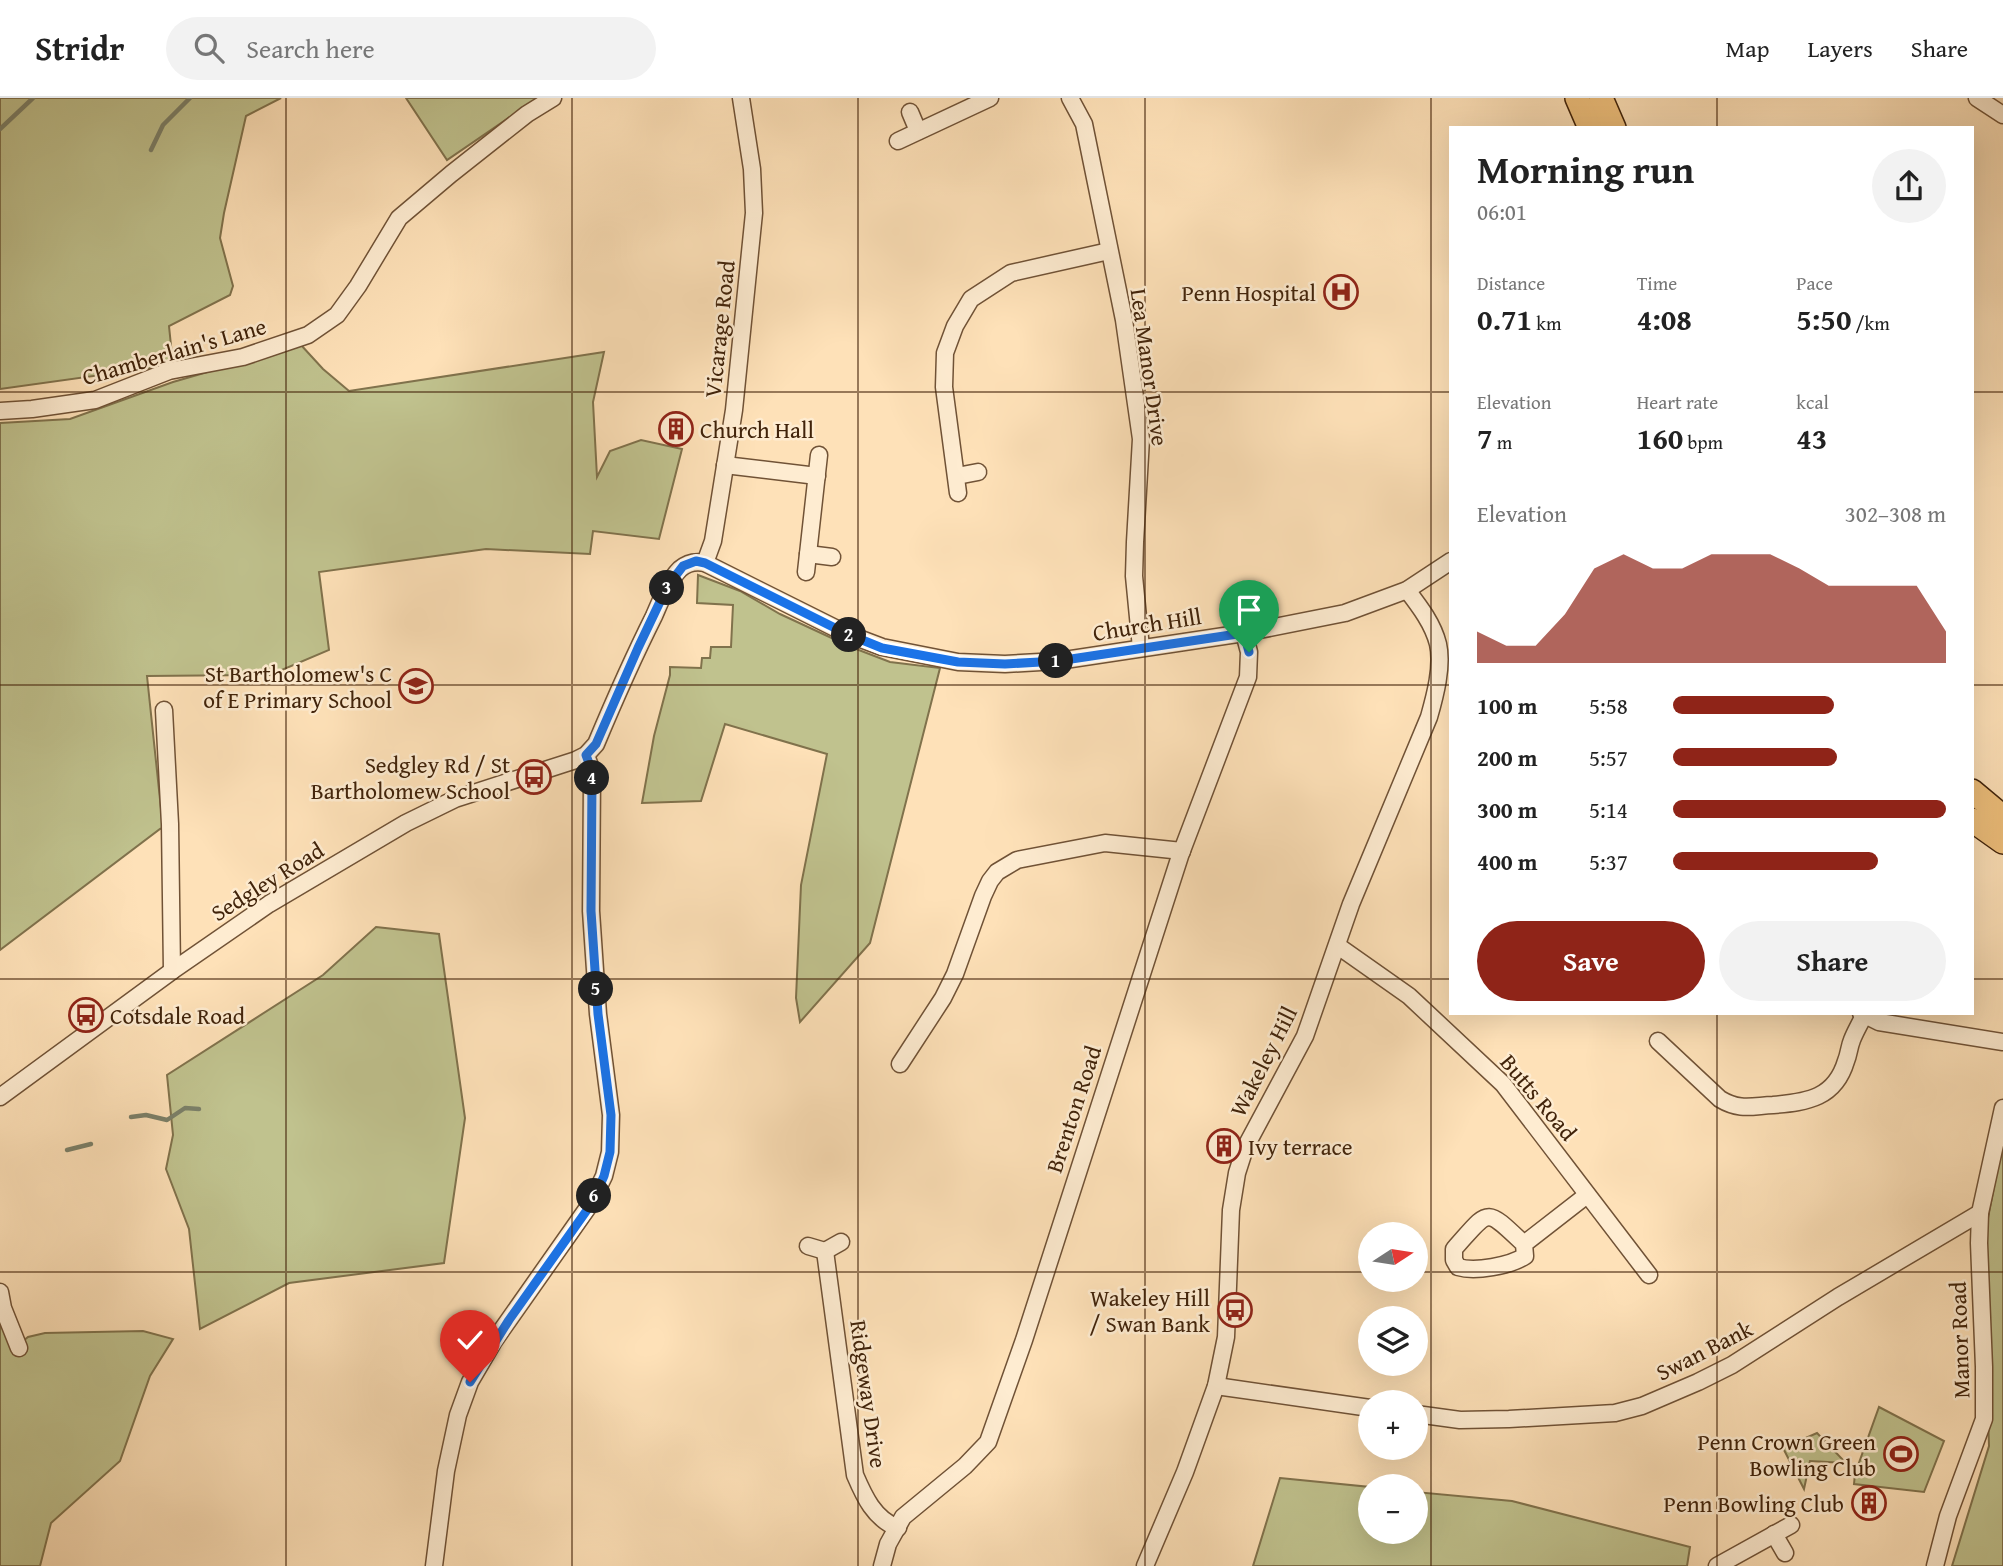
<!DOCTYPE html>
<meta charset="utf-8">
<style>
:root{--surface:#fff;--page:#f2f2f2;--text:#222;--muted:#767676;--line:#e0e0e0;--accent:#8f2418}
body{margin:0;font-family:"Gentium Book Plus",serif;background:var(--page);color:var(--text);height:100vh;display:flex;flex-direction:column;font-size:26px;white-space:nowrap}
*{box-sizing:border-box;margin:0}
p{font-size:23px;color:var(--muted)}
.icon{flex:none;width:38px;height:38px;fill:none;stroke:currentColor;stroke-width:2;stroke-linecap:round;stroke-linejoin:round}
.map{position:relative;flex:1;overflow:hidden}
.panel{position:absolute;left:1449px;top:28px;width:525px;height:889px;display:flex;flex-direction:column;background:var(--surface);border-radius:0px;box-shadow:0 7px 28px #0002}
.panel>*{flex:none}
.needle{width:46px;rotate:78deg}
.fabs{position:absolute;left:1358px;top:1124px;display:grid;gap:14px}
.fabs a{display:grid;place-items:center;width:70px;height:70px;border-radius:50%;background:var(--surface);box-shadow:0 7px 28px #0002;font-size:35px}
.pin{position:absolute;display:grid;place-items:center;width:60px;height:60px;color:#fff;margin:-72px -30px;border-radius:50% 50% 50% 0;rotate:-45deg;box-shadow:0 0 7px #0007}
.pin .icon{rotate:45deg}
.km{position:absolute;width:35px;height:35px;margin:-18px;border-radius:50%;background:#222;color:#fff;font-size:19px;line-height:35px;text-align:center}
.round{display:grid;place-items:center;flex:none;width:74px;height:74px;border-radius:37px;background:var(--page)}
.headline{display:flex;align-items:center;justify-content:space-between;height:119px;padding:0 28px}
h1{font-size:38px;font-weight:700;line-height:52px}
.stats{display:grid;grid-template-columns:repeat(3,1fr);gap:10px;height:119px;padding:7px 28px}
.stats div{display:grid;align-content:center}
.stats b{font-size:30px;font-weight:700}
.stats small{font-size:19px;font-weight:400}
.stats p{font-size:19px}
.chart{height:196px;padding:14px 28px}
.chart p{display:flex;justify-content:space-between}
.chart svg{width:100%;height:126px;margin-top:7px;fill:var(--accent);opacity:.7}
.primary-button{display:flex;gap:14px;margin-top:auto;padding:14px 28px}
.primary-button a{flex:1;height:80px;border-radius:42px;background:var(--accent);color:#fff;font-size:28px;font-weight:700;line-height:80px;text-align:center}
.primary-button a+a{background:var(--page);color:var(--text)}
ul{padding:0 28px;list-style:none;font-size:23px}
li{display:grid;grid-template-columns:112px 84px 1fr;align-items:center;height:52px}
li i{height:18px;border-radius:9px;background:var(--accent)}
header{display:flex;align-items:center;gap:42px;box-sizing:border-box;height:98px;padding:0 35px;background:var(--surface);border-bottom:2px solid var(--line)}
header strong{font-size:33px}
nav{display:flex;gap:38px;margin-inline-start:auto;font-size:24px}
.search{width:490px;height:63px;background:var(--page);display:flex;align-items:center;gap:18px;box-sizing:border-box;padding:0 24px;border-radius:38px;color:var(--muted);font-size:26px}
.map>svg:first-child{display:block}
.green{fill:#c0c28e;stroke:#80724c;stroke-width:2}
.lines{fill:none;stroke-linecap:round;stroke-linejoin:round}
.stream{stroke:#7b8069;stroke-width:4.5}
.minor-casing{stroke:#705236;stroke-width:19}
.highway-casing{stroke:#41230a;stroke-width:26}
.minor{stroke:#feecd1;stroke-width:16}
.highway{stroke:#efc07c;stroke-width:23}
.route-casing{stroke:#fff;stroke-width:14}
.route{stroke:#1a73e8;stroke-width:9}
.grid{fill:none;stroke:#41230a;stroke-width:2;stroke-opacity:0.55}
.labels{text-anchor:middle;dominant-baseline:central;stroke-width:5;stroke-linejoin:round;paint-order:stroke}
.poi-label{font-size:23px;fill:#41230a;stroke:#feecd1;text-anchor:end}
.street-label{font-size:23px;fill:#41230a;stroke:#feecd1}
</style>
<header>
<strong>Stridr</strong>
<div class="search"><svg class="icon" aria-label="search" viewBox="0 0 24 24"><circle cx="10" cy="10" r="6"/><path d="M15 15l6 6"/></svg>Search here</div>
<nav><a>Map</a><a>Layers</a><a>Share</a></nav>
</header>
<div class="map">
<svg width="2003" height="1468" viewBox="0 0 2003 1468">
<rect width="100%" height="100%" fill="#fee1b8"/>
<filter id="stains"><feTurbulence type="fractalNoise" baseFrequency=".00286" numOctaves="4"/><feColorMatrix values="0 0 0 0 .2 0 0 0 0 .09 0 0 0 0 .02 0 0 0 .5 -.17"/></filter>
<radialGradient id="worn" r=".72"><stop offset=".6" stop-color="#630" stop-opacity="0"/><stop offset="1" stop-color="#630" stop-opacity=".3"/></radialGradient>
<g class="green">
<path d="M0,0h281l-35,18 -22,97 -4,25 13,48 -3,9 -61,31 4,39 -173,24z"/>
<path d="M406,0h132l-91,62z"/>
<path d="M301,247l22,24 26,22 255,-39 -11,50 4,75 13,-26 31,-11 41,9 -23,90 -66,-8 -3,23 -104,-5 -167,23 10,78 -59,25 -123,1 16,152 -3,1 -160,121v-527l70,-4 103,-37z"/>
<path d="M698,477l42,16 40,23 71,33 39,15 50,6 -70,275 -70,79 -4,-24 5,-113 26,-131 -102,-30 -24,77 -59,2 12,-67 16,-61v-8l31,1 1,-10h8l1,-11h20l2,-42 -36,-2z"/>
<path d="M376,829l63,7 26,184 -21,145 -155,20 -89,46 -11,-100 -23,-60 7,-34 -6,-60 156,-100z"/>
<path d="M2003,1042v426h-51l37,-120 -6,-202z"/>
<path d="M0,1219l12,33 16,-13 17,-4 98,-2 30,8 -23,37 -30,85 -69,62 -11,43h-40z"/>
<path d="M1879,1309l65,34 -20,51 -70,-8 1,-10z"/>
<path d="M1817,1335l29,30 -36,-2 -6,28 -21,-41z"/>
<path d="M1280,1380l90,9v44h46v-39l96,9 178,46 -3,19h-434z"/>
</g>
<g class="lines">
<g class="stream">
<path d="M0,31l33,-31"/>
<path d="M151,52l12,-25 27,-27"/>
<path d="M131,1019l15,-2 21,5 18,-12 14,1"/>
<path d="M67,1052l24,-6"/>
</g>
<g class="minor-casing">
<g id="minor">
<path d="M1070,0l14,26 40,196 17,119 -6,103 -1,34 7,72"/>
<path d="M1977,0l26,17"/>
<path d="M910,14l8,19"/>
<path d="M898,43l92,-43"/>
<path d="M0,313l32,-2 63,-9 74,-29 74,-14 65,-22 29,-20 21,-29 41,-68 52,-44 76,-60 26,-16"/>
<path d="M725,367l92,11"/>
<path d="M957,378l21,-4"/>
<path d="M958,395l-14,-106 1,-34 10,-27 16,-27 40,-26 98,-22"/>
<path d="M808,456l24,3"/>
<path d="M705,465l8,-22 21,-131 20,-197 -2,-44 -11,-71"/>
<path d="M806,474l13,-117"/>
<path d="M164,612l6,114 2,147"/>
<path d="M1338,848l71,50 94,88 146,191"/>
<path d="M1861,915l18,9 124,20"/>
<path d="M1658,943l62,58c20,12 32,7 53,6 35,-3 62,-7 73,-44 3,-7 3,-14 6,-21 3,-8 8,-16 12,-25"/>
<path d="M900,966l43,-66 12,-24 28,-78 7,-15 7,-9 20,-12 88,-17 77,8"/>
<path d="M0,999l172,-126 97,-67 137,-81 49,-24 121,-39 10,-5 10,-11c18,-43 37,-86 58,-128 7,-16 14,-35 26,-47 8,-7 16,-8 25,-6l140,70 37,14 76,15 47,2 53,-3 186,-28 101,-20 62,-23 44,-29"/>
<path d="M1524,1146c-40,-38 -34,-35 -70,5v11l4,7c17,5 52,-1 67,-11l-1,-12 63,-49"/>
<path d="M808,1148l17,5 16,-9"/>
<path d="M825,1153l30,224c9,21 19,44 43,53"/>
<path d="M0,1194l3,16 16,40"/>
<path d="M1216,1288l154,22"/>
<path d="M1416,1316l44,6 49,-1 106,-6 27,-7 56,-24 34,-17 106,-68 142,-84"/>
<path d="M1774,1436l11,19"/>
<path d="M434,1468l12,-95 12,-56 12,-33 24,-41 97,-138 13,-27 6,-24 1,-37 -13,-101 -7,-103 1,-131 -2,-14 -4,-11"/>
<path d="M882,1468l6,-22 15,-27 62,-51 23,-24 36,-102 156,-484 68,-179 1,-25 -5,-19"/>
<path d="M1145,1468l40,-94 31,-86 10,-49 5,-127 6,-37 8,-25 60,-112 46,-132 78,-187c6,-21 14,-51 9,-73 -5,-20 -18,-37 -31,-54"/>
<path d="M1717,1468l74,-41"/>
<path d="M1935,1468l13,-50 36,-97v-52l-5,-124 1,-30 23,-105"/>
</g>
</g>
<g class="highway-casing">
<g id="highway">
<path d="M1577,0l13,30"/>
<path d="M1601,0l13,30"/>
<path d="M1972,693l31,26"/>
<path d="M1972,722l31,22"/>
</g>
</g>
<use href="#minor" class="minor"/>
<use href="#highway" class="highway"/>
</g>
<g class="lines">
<g class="route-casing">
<path id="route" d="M470,1284l39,-62 83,-117 12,-27 6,-24 1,-37 -13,-101 -7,-103 1,-131 -2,-14 -4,-11 10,-11 42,-96 29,-61 16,-21 13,-5 9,2 140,70 37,15 76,14 47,2 53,-3 186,-28 5,19"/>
</g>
<use href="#route" class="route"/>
</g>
<path class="grid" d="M286,0v1468M572,0v1468M858,0v1468M1145,0v1468M1431,0v1468M1717,0v30M0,294h1451M1972,294h31M0,587h1451M1972,587h31M0,881h1451M1972,881h31M1717,915v553M0,1174h1370M1416,1174h587"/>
<defs>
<g id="hospital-ring" transform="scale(1.75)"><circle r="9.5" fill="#feecd1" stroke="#8f2418" stroke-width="1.5"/><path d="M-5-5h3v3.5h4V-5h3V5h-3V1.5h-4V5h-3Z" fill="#8f2418"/></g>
<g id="building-ring" transform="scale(1.75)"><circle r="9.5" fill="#feecd1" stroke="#8f2418" stroke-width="1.5"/><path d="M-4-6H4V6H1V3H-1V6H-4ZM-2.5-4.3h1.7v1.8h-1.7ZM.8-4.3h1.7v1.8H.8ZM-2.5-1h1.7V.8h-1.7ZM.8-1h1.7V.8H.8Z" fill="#8f2418"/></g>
<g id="school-ring" transform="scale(1.75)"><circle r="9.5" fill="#feecd1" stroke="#8f2418" stroke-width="1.5"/><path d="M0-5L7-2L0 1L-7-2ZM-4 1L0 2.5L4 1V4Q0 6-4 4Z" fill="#8f2418"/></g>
<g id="bus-ring" transform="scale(1.75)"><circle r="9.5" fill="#feecd1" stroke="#8f2418" stroke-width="1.5"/><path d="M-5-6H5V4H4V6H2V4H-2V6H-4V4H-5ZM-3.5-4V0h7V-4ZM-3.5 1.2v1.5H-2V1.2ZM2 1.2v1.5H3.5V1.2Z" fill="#8f2418"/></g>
<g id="stadium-ring" transform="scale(1.75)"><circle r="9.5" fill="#feecd1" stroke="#8f2418" stroke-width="1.5"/><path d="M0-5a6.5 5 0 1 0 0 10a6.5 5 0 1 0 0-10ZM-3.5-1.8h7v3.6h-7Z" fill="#8f2418"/></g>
</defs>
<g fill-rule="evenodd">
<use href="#hospital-ring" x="1341" y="194"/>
<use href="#building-ring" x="676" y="331"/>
<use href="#school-ring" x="416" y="588"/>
<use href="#bus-ring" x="534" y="679"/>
<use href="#bus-ring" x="86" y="917"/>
<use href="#building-ring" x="1224" y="1048"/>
<use href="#bus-ring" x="1235" y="1212"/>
<use href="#stadium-ring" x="1901" y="1356"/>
<use href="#building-ring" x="1869" y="1405"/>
</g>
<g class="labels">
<g class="poi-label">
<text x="1316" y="194">Penn Hospital</text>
<text x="700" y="331" text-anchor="start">Church Hall</text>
<text x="392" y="575">St Bartholomew's C<tspan x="392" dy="26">of E Primary School</tspan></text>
<text x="510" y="666">Sedgley Rd / St<tspan x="510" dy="26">Bartholomew School</tspan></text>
<text x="110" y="917" text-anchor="start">Cotsdale Road</text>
<text x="1248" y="1048" text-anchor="start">Ivy terrace</text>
<text x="1210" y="1199">Wakeley Hill<tspan x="1210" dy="26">/ Swan Bank</tspan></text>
<text x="1876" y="1343">Penn Crown Green<tspan x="1876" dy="26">Bowling Club</tspan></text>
<text x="1844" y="1405">Penn Bowling Club</text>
</g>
<g class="street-label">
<text transform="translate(719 231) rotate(-84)">Vicarage Road</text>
<text transform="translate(174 253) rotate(-16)">Chamberlain's Lane</text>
<text transform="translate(1150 269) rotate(82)">Lea Manor Drive</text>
<text transform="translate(1147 526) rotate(-9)">Church Hill</text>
<text transform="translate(267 783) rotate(-32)">Sedgley Road</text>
<text transform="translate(1263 963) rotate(-63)">Wakeley Hill</text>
<text transform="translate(1539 999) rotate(50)">Butts Road</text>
<text transform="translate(1073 1011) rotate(-72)">Brenton Road</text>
<text transform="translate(1959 1242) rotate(-92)">Manor Road</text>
<text transform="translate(1704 1252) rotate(-27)">Swan Bank</text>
<text transform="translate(869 1296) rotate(82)">Ridgeway Drive</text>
</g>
</g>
<rect width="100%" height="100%" filter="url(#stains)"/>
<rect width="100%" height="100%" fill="url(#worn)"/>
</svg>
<div class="fabs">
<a><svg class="needle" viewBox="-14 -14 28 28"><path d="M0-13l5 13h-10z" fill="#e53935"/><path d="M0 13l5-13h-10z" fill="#767676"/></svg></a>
<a><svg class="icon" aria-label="layers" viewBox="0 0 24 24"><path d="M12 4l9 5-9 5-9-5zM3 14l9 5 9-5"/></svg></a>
<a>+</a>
<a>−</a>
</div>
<div class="pin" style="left:1249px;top:554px;background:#1e9e55"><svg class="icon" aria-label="arrive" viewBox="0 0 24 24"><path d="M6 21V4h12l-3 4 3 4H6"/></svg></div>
<div class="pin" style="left:470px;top:1284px;background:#d93025"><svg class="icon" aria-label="check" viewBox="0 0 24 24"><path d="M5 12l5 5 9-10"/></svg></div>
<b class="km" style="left:1056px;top:563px">1</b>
<b class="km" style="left:849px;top:537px">2</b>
<b class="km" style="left:667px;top:490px">3</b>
<b class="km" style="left:592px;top:680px">4</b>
<b class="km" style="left:596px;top:891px">5</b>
<b class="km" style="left:594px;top:1098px">6</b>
<section class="panel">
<div class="headline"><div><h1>Morning run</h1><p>06:01</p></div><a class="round"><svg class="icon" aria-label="share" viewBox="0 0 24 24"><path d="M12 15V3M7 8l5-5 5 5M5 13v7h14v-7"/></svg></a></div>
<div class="stats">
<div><p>Distance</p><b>0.71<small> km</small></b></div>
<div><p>Time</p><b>4:08</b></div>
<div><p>Pace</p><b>5:50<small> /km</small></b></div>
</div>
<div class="stats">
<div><p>Elevation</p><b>7<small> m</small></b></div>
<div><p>Heart rate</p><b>160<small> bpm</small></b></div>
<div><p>kcal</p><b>43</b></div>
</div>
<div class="chart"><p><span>Elevation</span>302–308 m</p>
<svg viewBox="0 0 160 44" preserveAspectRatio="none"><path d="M0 44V33L10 38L20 38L30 27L40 11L50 6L60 11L70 11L80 6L90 6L100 6L110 11L120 17L130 17L140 17L150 17L160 33V44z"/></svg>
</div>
<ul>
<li><b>100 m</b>5:58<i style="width:59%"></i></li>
<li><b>200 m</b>5:57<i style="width:60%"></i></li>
<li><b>300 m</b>5:14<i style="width:100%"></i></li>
<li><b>400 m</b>5:37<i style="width:75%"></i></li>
</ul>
<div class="primary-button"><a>Save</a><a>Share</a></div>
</section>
</div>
